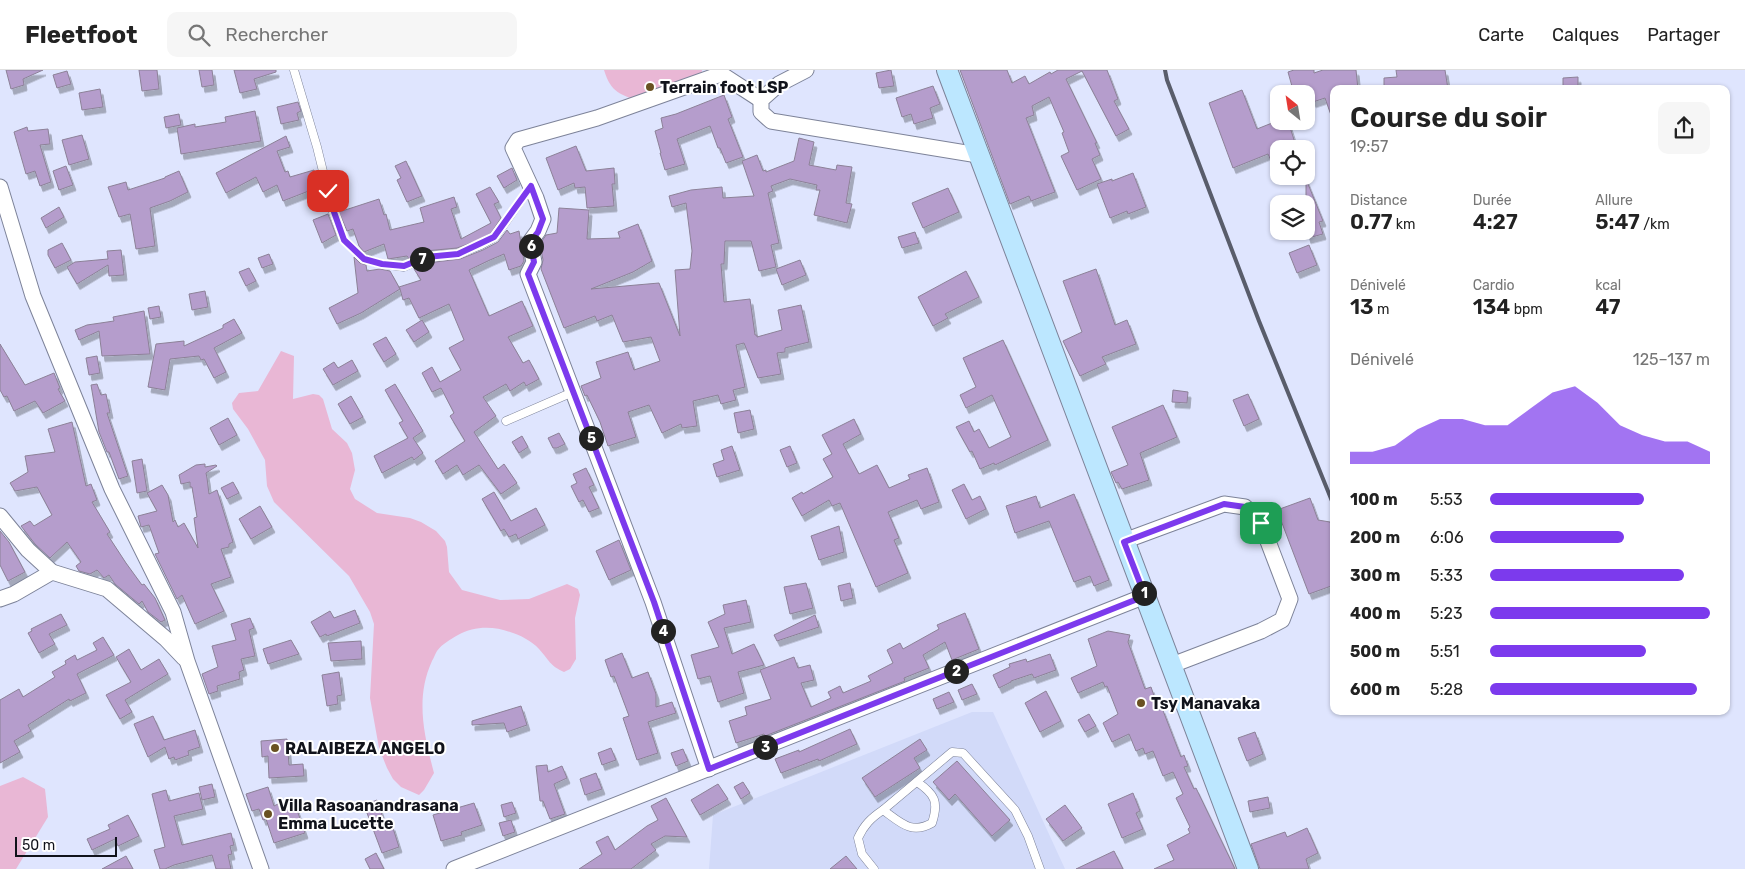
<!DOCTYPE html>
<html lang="fr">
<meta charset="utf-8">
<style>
:root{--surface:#fff;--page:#f6f6f6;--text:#222;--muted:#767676;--line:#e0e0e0;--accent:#7c3aed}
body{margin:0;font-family:Rubik,sans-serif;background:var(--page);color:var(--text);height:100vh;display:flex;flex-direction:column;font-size:19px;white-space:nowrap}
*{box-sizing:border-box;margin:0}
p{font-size:16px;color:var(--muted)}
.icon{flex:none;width:28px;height:28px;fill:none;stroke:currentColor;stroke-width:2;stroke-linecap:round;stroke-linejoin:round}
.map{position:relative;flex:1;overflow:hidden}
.drawer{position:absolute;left:1330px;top:15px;width:400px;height:630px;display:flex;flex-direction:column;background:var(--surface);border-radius:10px;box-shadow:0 1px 4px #0004}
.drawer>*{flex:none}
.needle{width:32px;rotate:330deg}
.fabs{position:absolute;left:1270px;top:15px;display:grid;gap:10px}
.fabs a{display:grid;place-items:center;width:45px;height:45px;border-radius:10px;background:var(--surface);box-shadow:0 1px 4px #0004;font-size:25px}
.scale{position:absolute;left:15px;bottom:12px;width:102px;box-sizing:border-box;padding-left:5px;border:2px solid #11131b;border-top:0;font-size:14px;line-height:18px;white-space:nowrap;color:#11131b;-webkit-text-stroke:4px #fff;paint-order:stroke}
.pin{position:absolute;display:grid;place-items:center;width:42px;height:42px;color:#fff;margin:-21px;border-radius:10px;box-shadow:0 2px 8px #0006}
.km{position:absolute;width:25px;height:25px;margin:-12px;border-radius:50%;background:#222;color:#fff;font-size:14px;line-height:25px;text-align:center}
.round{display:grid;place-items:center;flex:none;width:52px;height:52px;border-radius:10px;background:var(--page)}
.head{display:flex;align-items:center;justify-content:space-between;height:85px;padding:0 20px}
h1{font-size:28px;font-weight:600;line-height:38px}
.metrics{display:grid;grid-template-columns:repeat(3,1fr);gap:8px;height:85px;padding:5px 20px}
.metrics div{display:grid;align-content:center}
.metrics b{font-size:21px;font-weight:600}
.metrics small{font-size:14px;font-weight:400}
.metrics p{font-size:14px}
.chart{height:140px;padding:10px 20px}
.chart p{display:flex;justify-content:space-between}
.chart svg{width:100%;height:90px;margin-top:5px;fill:var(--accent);opacity:.7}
ul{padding:0 20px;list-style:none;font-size:16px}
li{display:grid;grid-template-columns:80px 60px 1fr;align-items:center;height:38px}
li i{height:12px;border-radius:6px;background:var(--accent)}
header{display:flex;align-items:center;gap:30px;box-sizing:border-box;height:70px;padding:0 25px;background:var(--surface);border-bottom:1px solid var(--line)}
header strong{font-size:24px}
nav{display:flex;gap:28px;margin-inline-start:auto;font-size:18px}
.search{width:350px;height:45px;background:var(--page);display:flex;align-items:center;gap:12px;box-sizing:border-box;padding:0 18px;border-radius:10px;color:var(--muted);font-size:19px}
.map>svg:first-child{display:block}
.built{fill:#d2daf9}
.green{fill:#e9b7d5}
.building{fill:#b59dcc;stroke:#8c8197;filter:url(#shadow)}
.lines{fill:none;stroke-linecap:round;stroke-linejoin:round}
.service-casing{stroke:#7d8399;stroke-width:9}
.minor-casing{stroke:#7d8399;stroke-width:17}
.secondary-casing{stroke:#7d8399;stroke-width:22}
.service{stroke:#fff;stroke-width:8}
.minor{stroke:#fff;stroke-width:15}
.secondary{stroke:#bce7ff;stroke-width:20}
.rail{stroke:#595d6b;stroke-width:4}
.route-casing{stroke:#fff;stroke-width:10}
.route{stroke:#7c3aed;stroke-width:6}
.poi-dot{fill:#695122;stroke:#fff;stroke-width:2}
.labels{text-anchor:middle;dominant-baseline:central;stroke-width:4;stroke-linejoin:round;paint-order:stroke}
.poi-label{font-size:16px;font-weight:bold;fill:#11131b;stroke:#fff;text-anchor:start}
</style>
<header>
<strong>Fleetfoot</strong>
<div class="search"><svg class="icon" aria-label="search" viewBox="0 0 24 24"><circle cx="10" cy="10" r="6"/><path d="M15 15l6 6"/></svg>Rechercher</div>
<nav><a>Carte</a><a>Calques</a><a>Partager</a></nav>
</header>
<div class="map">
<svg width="1745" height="799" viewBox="0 0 1745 799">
<defs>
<filter id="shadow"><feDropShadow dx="3" dy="5.5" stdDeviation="0" flood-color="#0004"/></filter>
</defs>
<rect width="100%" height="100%" fill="#dfe5fe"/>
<path class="built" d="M972,642h21l72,157h-356l4,-54z"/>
<g class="green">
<path d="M604,0h98l-1,7 -59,25c-21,-7 -31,-9 -38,-32z"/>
<path d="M281,281l13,5 -1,43 20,-5 6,1 4,4 9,30 15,14 5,10 3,17 -5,19 5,10 22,14 33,5 11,4 15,9 9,10 2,6 2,25 13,18 38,10 29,-1 38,-15 11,5 2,6 -5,23 1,41 -6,10 -6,3c-15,-7 -14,-11 -25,-23 -7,-8 -19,-14 -29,-17 -17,-6 -36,-6 -52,3 -7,4 -16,9 -21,16 -2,3 -3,7 -5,10 -17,37 -8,74 2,112l-10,17 -5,5 -18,-8 -8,-8 -6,-11 -8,-20 -9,-50 4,-74 -4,-12 -21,-36 -75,-74 -7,-16 -2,-26 -17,-31 -15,-20 -1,-6 7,-10 19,-2z"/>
<path d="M23,707l22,12 3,28 -32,52h-16v-83z"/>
</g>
<g class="building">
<path d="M6,0h37l-20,9 1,6 -13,4z"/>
<path d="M139,0h18l2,19 -17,2z"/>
<path d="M199,0h13l2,15 -12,2z"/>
<path d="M234,0h42v2l-22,7 3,10 -17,4z"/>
<path d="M891,0l3,16 -15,2 -3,-15z"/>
<path d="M960,0h47l5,13 13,-7 4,8 21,-12 1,2 7,-4h49l11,29 -4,2 15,28 -13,7 -34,-65 -16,8 31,64h-2l5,12 -8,4 9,20 -24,11 -16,-34 8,-4 -7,-19 2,-1 -15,-35 -17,9 2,9 -8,3 29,74 -24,9 -2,-5 -19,8z"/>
<path d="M1294,0h20v3l9,-3h33l2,19h-24v29h-2l-7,-20 -12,4 -1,-4 -6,2v-6h-6l-1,-6 -6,2 -5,-18z"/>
<path d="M1396,0h49l3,19h-64v-11l13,-1z"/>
<path d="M67,1l4,13 -14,4 -4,-13z"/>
<path d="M1578,7v11l-15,1v-11z"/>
<path d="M933,16l7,18 -10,4 3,10 -19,6 -3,-10 -9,3 -6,-19z"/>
<path d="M100,19l3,18 -21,3 -3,-17z"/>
<path d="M1242,20l15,39 20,-8h11l9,28h-18v30l-11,-25 -35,14 -24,-65z"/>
<path d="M724,25l8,22 -4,2 15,38 -17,6 -6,-15h-2l-8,-22 -33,13 8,25 -20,6 -5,-17h1l-6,-22 8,-3 -2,-10 15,-4z"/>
<path d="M298,32l3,9 -4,2 2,7 -18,4 -4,-17z"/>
<path d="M255,41l6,30 -80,13 -4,-26 18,-4v3l31,-5 -1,-5z"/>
<path d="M179,44l2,11 -15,3 -2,-11z"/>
<path d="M27,57l1,4 20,-2 2,15 -10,1 11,37 -11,4 -5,-15 -9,3 -12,-42z"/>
<path d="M82,65l7,24 -20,6 -7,-25z"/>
<path d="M286,66l4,11 -13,4 8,21 3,-1 2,6 24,-7 5,17 -36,14 -6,-16 -14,7 -7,-15 -30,16 -10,-20z"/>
<path d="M799,68l15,4 -5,23 27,5 1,-5 15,2 -6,36 6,1 -5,19 -33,-8 6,-25h-4l1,-5 -27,-6 -19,7 2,5 -5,2 11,50 -8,2 5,22 -17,4 -8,-30h-26l-1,23h-3l3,38 26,-3 5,36h2v2l25,-7 -4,-20 23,-5 8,37 -24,6v4l-8,1 4,21 -23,4 -14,-35 -8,2 9,42 -12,3 3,10 -15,4 -3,-9 -25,6 4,25 -15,2 -1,-4 -19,9 -13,-28 -21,7 8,25 -28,9 -8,-24 -13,-27 -2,1 -4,-10 20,-8 -5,-16 32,-10 6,18 26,-9 -9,-24 -28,5 -11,-27 -15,6 -2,-5 -31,12 -23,-59 2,-9 -3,-16 6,-9 11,-2 2,-25 30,2 -2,29 33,-1 -2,-6 20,-8 14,37 -19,11 -42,17 68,-6 21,53 -5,-66 15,-1 2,-18 -6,-48 -14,4 -3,-11 22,-6 31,-3 1,11 31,-2 -12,-35 15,-6 6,16 3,-1v2l28,-11z"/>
<path d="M576,76l10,25 28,-3 1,16h-3l2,22 -27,2 -2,-21 -10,1 -1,-5 -16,7 -12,-32z"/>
<path d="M406,91l16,35 -15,6 -10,-22 4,-2 -6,-12z"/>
<path d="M66,96l7,19 -14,5 -6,-19z"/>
<path d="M512,98l5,12 -13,8 -7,-12z"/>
<path d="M179,101l9,21 -18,9 -20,7 5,38 -19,3 -6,-35 -11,3 -11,-30 18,-5 2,8 37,-12v-1z"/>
<path d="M1133,103l13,34 -18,7 -1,-3 -17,7 -13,-34 15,-5v2z"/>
<path d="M1306,109l17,42 -4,1 4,12 -15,4 -2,-7z"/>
<path d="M490,117l9,15 -5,2 7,14 -10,15 -12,7 -22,8 -32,3 -16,8 -2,-3 -19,3 -4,-15 -20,8 -5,-6 -6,-17 -6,2 -8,-19 40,-13 5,16 2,-1 4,16 34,-8 -4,-14 34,-11 3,10 -6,2 10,30 30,-16 -15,-29z"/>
<path d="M948,118l11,24 -36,16 -11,-25z"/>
<path d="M59,137l5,10 -18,11 -5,-10z"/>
<path d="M328,144l8,21 -14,8 -9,-23z"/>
<path d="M507,160l3,4 9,-3 5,30 -3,5 -12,4 -5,-16 -14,6 -21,10 20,46 33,-15 11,25 -25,11 15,26 6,-3 10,19 -13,7 -2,-4 -14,9 -4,-7 -23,13 13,19 -22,16 24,37 6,-5 13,19 -16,11 -22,-29 -16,10 -6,-10 -14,9 -8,-13 30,-20 -15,-25 4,-3 -13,-25 -9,4 -10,-19 10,-6 8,15 21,-12 -12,-22 15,-8 -15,-36 -30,14 -10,-20 -6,2 -3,-11 -39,24 -24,11 -8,-16 29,-15 -4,-36 6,6 6,2 1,6 13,-2 10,2 10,18 -1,-2 22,-7 -7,-11 13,-6 33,-4 23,-9 15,-8z"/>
<path d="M915,162l4,11 -17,5 -4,-11z"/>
<path d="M62,173l9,17 -16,8 -7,-13v-5z"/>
<path d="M1309,175l8,20 -20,8 -8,-20z"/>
<path d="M121,180l3,25 -15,1 -1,-11 -31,19 -10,-17 8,-5 33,-3 -1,-8z"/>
<path d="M269,184l4,10 -11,4 -4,-10z"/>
<path d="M800,190l6,15 -24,10 -6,-16z"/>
<path d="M249,198l7,13 -10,5 -7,-14z"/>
<path d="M1096,199l19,56 12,-5 9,24 -34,13 4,7 -26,12 -17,-35 19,-9 -19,-51z"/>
<path d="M966,201l13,26 -34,17 3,4 -15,8 -15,-29z"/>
<path d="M205,221l3,16 -16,3 -3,-16z"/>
<path d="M159,236l2,11 -11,2 -2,-11z"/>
<path d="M144,241l6,43 -48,2 -3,-25 -20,9 -4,-10 12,-5 27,-4 -1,-4z"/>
<path d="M234,249l8,14 -28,15 12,24 -12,6 -10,-19 -3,1 -2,-4 -29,3 -5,31 -17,-3 8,-43 28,-3v5l39,-18v-3z"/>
<path d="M422,250l7,12 -15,10 -8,-12z"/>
<path d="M386,267l10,17 -12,8 -11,-18z"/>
<path d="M1003,270l45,100 -53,25 -1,-2 -14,6 -8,-18 -2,1 -14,-25 13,-6 5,11 5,-3 10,19 22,-11 -19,-42 -26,13 -6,-13 16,-8 -13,-29z"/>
<path d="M0,274l25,41 29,-12 6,15 -2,1 7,12 -22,12 -8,-12 -21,10 -7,-15 -3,1 -4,-7z"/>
<path d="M97,286l3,17 -11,2 -3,-17z"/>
<path d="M352,290l6,11 -25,14 -10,-16 11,-7 4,6z"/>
<path d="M97,314l4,11 5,-1 4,19h-3l21,63 -9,3 -10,-27h-2l-8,-20 -8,-47z"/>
<path d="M395,314l28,47 -10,7 10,15 -9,7 -2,-3 -30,16 -8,-17 34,-18 -9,-15 4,-2 -18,-31z"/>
<path d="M1173,320l15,2 -1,11 -15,-1z"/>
<path d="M1248,324l11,25 -15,7 -11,-26z"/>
<path d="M351,326l12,21 -13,7 -12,-20z"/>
<path d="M1163,335l14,32 -37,16 9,27 -27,9 -4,-7 -2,1 -5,-11 17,-7 -16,-38z"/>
<path d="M750,340l4,19 -16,4 -4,-20z"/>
<path d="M228,348l9,17 -18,10 -9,-17z"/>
<path d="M854,349l7,15 -18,10 16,30 18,-9 12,23 21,-9 -2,-4 19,-7 12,34 -18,7 -4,-9 -29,12 11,26 -5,2 14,33 -32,14 -36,-84 -8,3 -3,-6 -27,16 -10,-18 10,-6 1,2 30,-17 -10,-18 9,-5 -10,-19z"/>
<path d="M72,352l14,64 5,-2 6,16 -5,2 18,30 -3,2 19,29 16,22 2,-1 11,14 10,22 -4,2 -13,-10 -6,-11 -3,3 -24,-20 -6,-9 -5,3 -7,-8 -7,4 -11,-3 -3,-5 5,-4 -14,-20 -17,16 -15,-14 -14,-18 9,-5 4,5 18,-11 -15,-28 -22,4 -5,-8 18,-11 -3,-16 30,-4 -7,-23z"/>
<path d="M559,363l6,11 -8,4h-4l-5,-10z"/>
<path d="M522,366l6,11 -9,6 -7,-11z"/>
<path d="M732,376l8,24 -23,7 -4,-13 11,-4 -3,-10z"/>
<path d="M790,376l7,17 -10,4 -7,-17z"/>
<path d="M142,389l5,32 -10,2 -5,-32z"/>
<path d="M205,394v3l11,-2 1,1 -11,7 1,5 2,16 8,-4 16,52 -4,2v3l-8,2 10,28 -20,7 13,27 -29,13 -13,-29 -5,4 -22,-45 4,-1 -10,-28 -8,2 -3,-11 19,-5 -10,-18 15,-8 6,10 5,27 2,-2 3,7 6,-4 14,25 -4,-30 3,-1 -5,-30h-2v-5l-9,2 -2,-9 17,-10z"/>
<path d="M586,398l8,17 -5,2 10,21 -10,4 -6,-12 -4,2 -8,-16 6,-3 -4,-9z"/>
<path d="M233,412l6,11 -12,6 -6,-11z"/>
<path d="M964,414l8,16 8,-4 6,13 -20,10 -14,-29z"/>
<path d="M494,422l17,29 25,-13 9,17 -27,14 -2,-5 -7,3 -5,-8 -3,2 -19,-32z"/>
<path d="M1074,424l35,86 -15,6 -4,-10 -16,6 -25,-61 -34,12 -9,-27 30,-10 4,12z"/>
<path d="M1310,428l8,22 12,2 4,10v53l-25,9 -32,-84z"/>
<path d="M260,436l12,21 -21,12 -12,-20z"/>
<path d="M839,456l5,26 -25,8 -8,-24z"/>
<path d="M0,461l9,11 16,30 -17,9 -8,-16z"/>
<path d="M619,470l12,30 -22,10 -13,-29z"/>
<path d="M806,513l7,25 -23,6 -6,-27z"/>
<path d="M850,513l3,15 -12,3 -3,-15z"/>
<path d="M746,530l5,22 -27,6 8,26 22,-10 10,21 -26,7 6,21 -26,9 -8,-26 -12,3 -7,-24 28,-8 -11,-25 17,-8 -2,-9z"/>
<path d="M355,540l5,13 -33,13 -1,-2 -6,3 -9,-15 19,-11 4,7z"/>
<path d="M965,543l14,36 -27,11 -7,-18 -22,13 6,13 -25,10 1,3 -140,55 -1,-2 -28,9 -7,-22 18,-6 -2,-8 26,-8 -11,-29 34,-13 4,11 12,-3 4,15 -13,3 10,24 20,-9 -3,-6 12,-6 3,7 28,-12 -3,-5 25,-13 -6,-13 13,-7 3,6 36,-20 -2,-4z"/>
<path d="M61,544l6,11 -18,9 6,10 -16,9 -11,-20 4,-2 -1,-2z"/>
<path d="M815,545l4,12 -42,14 -3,-6z"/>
<path d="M250,548l4,10 -5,2 6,26 -14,3 3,11 -5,2 1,7 -23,7 1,5 -9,3 -7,-20 16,-7 -6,-21 24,-6 -5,-16z"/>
<path d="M1108,561l22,4 -2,7 17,47 6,-2 8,23 3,-2 19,49 3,-2 4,11 -4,1 10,22 2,-1 39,81h-81l20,-9 -7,-15 23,-12 -2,-4 2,-2 -14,-29 7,-4 -10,-22 -10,4 -10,-25 -8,3 -2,-6 -7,3 -7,-17 -17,8 -9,-19 15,-9 -11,-28 -2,1 -2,-5 -25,11 -7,-15 26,-12 -9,-27z"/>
<path d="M103,567l11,18 -37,19 9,19 -16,8 -1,-2 -41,26 3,6 -17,10 6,11 -20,11v-63l19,-11 4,8 32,-20 -3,-5 14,-8 -1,-3 10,-6 2,5 20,-10 -4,-7z"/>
<path d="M291,570l8,14 -31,10 -5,-15z"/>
<path d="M361,571l1,18 -31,2 -3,-18z"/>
<path d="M129,579l12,21 18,-11 9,15 -43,26 7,12 -12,7 -14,-24 25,-13 -15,-25z"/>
<path d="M622,583l10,25 16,-6 8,22v13l16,-5 4,11 -28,9 10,31 -21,7 -14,-42 6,-2 -15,-40 -3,1 -6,-17z"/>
<path d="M1050,584l6,16 -22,8 -2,-4 -21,7v1l-12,6 -6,-13 17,-8 -1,-3 17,-5 1,3z"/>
<path d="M339,602l3,23 -5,1 1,8 -11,2 -5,-31z"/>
<path d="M972,614l5,10 -15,6 -4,-10z"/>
<path d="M1046,621l15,30 -21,11 -15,-29z"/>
<path d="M949,622l5,10 -17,7 -4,-10z"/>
<path d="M521,636l6,19 -20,7 -3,-9 -32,2v-4z"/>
<path d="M1089,644l7,12 -11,6 -7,-12z"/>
<path d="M153,646l11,24 31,-10 5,17 -12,4 1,4 -14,5 -1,-3 -5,2 -4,-12 -17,10 -14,-33z"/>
<path d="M850,659l7,15 -38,17 -1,-2 -37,14 -6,-14 24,-9v2z"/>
<path d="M1255,662l8,22 -16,7 -9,-23z"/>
<path d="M287,669l2,26 14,-1 1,12 -35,2 -1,-22 -6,1 -1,-16z"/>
<path d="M920,669l7,11 -13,8 6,10 -45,29 -13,-19z"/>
<path d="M611,678l5,12 -14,5 -4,-12z"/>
<path d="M683,679l5,12 -12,5 -5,-13z"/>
<path d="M957,691l53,59 -18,16 -37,-42 -6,6 -16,-18z"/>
<path d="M547,695l1,7 14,-6 5,12 -13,6 11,30 -15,5 -7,-18h-3l-4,-35z"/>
<path d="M596,703l6,16 -17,6 -5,-16z"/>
<path d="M743,712l7,11 -9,6 -7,-12z"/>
<path d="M212,714l3,13 -13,3 -3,-13z"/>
<path d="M718,714l10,15 -28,16 -9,-15z"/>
<path d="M268,717l6,19 4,-2 3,8 15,-5 9,26 -31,10 -8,-24 -3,1 -4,-11 -7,2 -6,-17z"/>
<path d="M166,720l3,11 30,-8 4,16 -29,7 8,29 49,-12 3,12 -4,1 2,8 -4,1 3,14h-15l-4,-14 -38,10 -9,4h-5l-6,-19 11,-3 -13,-53z"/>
<path d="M1133,723l7,18 -4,2 7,16 -21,9 -14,-34z"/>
<path d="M1268,727l2,11 -20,4 -2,-11z"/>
<path d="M666,728l21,39 -22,-1 -14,8 5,6 -25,19h-52l23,-15 -6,-12 12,-6 7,14 32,-24 11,-6 -7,-14z"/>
<path d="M377,730l9,27 6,-2 7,22 -17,6 -18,-48z"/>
<path d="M512,732l4,11 -12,4 -3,-12z"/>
<path d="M474,733l8,22 -21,7 1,3 -21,6 -8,-26z"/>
<path d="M1065,735l17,23 -19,13 -17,-22z"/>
<path d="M128,745l11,21 -21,10 -3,-7 -23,11 -5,-11 23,-10 -2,-4z"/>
<path d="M511,750l4,12 -12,4 -4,-13z"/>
<path d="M1307,758l11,25 -12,6 3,10h-49l-9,-25 34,-12 2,5z"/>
<path d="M1114,781l9,18h-47z"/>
<path d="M376,783l8,16h-14l-5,-10z"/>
<path d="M126,786l7,13h-31z"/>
<path d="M846,786l11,13h-27z"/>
</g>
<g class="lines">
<g class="service-casing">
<g id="service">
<path d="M294,0l23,77 16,65 11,28 20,19 18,5 22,3 22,-10 32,-3 23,-9 14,-8 36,-51"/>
<path d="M506,351l67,-29"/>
<path d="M883,740l69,-58 11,1 52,57 13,26 12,33"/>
<path d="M874,799l-12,-15 -4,-16c6,-13 13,-20 25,-28 17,12 28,25 49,13 7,-21 3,-29 -15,-41"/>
</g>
</g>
<g class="minor-casing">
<g id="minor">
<path d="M806,0l-27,14 -18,16v12l10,9 207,34"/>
<path d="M0,117l33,109 79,193 61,123 14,49 74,208"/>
<path d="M0,446l28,34 24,22 55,17 59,50 18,19"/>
<path d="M1124,471l100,-37 21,3 16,16 29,76 -8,21 -21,11 -89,34"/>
<path d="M0,529l14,-5 38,-22"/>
<path d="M709,699l-56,-167 -125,-328 6,-12 -4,-20 8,-11 5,-12 -7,-21 -23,-50 5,-8 79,-22 124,-44 40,26"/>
<path d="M454,799l691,-273"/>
</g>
</g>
<g class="secondary-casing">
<path id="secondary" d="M947,0l301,799"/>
</g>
<use href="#service" class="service"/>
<use href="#minor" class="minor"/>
<use href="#secondary" class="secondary"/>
<path class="rail" d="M1165,0l2,10 92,241 75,185"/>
</g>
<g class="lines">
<g class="route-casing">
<path id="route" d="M328,121l6,21 10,28 20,19 18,5 22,2 22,-9 32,-3 36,-17 37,-51 12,33 -5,13 -8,10 4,20 -6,12 126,328 55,167 436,-173 -21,-54 100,-38 21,3 16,16"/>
</g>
<use href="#route" class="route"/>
</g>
<g class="poi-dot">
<circle cx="650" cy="17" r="5"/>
<circle cx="1141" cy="633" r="5"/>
<circle cx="275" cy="678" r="5"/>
<circle cx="268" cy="744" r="5"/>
</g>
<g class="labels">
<g class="poi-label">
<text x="660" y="17">Terrain foot LSP</text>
<text x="1151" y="633">Tsy Manavaka</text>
<text x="285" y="678">RALAIBEZA ANGELO</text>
<text x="278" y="735">Villa Rasoanandrasana<tspan x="278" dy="18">Emma Lucette</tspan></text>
</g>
</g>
</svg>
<div class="fabs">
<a><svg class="needle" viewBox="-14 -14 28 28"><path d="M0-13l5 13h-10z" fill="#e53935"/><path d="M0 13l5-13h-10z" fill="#767676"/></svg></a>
<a><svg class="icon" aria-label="locate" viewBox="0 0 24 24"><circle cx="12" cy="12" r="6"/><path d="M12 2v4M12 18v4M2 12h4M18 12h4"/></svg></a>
<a><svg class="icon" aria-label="layers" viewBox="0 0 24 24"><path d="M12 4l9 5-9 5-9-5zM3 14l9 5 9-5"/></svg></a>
</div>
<div class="scale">50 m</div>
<div class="pin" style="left:1261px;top:453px;background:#1e9e55"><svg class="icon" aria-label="arrive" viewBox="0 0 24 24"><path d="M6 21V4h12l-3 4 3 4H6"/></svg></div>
<div class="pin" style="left:328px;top:121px;background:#d93025"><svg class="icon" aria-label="check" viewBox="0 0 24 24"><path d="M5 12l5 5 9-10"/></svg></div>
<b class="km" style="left:1144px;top:523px">1</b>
<b class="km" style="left:956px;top:601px">2</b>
<b class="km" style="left:765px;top:677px">3</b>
<b class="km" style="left:663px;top:561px">4</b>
<b class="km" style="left:591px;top:368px">5</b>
<b class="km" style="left:531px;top:176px">6</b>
<b class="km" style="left:422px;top:189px">7</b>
<section class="drawer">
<div class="head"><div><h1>Course du soir</h1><p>19:57</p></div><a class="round"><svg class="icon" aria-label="share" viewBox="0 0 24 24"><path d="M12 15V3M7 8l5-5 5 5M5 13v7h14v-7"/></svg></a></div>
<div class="metrics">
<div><p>Distance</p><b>0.77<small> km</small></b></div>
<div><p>Durée</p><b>4:27</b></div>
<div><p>Allure</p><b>5:47<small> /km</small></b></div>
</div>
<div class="metrics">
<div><p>Dénivelé</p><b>13<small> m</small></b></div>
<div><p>Cardio</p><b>134<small> bpm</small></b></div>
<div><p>kcal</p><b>47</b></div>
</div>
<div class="chart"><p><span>Dénivelé</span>125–137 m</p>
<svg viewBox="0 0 160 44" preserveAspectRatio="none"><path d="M0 44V38L10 38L20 35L30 27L40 22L50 22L60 25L70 25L80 17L90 9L100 6L110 14L120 25L130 30L140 33L150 33L160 38V44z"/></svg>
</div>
<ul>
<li><b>100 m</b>5:53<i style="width:70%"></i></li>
<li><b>200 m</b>6:06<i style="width:61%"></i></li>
<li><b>300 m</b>5:33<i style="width:88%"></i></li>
<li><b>400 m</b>5:23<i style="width:100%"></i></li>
<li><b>500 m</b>5:51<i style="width:71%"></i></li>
<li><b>600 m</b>5:28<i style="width:94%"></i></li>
</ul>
</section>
</div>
